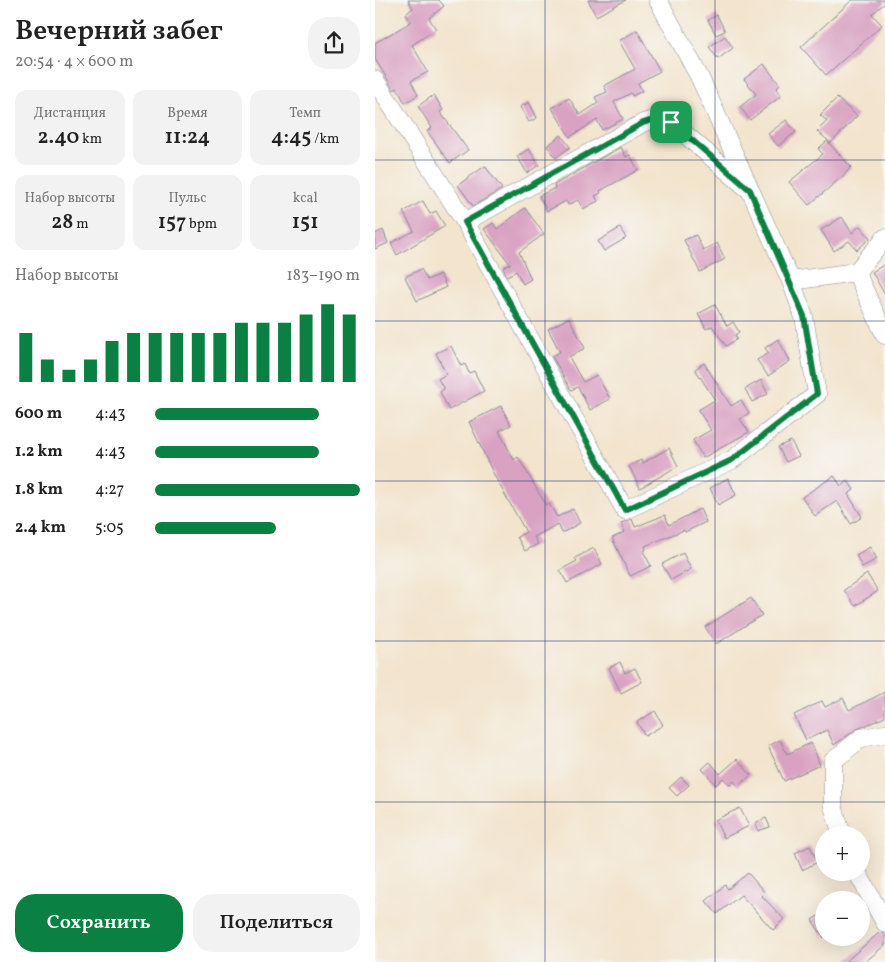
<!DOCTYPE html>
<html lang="ru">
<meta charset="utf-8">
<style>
:root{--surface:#fff;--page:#f2f2f2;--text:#222;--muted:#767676;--accent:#0b8043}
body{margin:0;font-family:Vollkorn,serif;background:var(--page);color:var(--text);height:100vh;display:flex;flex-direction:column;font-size:19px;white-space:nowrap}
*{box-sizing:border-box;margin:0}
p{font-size:16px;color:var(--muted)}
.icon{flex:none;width:28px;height:28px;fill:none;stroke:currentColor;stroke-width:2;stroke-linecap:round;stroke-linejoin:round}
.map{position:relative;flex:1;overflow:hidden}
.panel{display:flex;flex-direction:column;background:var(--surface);width:375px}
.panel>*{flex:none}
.controls{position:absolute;left:440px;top:826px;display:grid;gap:10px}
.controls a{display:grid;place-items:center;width:55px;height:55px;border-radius:50%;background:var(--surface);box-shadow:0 5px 20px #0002;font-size:25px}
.pin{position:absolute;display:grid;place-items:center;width:42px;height:42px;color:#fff;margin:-21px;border-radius:10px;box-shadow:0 2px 8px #0006}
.round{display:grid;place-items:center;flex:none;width:52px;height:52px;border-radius:20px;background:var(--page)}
.headline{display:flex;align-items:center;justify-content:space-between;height:85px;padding:0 15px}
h1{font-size:28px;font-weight:600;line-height:38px}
.stats{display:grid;grid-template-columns:repeat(3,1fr);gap:8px;height:85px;padding:5px 15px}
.stats div{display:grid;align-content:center;border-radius:12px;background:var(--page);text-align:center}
.stats b{font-size:21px;font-weight:600}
.stats small{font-size:14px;font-weight:400}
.stats p{font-size:14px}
.chart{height:140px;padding:10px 15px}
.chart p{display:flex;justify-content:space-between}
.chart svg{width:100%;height:90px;margin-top:5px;stroke:var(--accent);stroke-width:6}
.cta{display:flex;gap:10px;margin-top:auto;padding:10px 15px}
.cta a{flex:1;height:58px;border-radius:20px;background:var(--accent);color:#fff;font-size:20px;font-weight:600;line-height:58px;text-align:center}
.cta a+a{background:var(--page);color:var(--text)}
ul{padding:0 15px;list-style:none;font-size:16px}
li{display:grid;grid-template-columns:80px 60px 1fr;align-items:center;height:38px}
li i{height:12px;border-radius:6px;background:var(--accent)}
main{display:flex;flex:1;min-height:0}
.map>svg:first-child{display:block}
.building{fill:#d9a2c2}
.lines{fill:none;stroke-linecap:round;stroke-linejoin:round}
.minor-casing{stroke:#878a96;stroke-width:19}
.minor{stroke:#fff;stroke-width:18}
.route-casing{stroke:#fff;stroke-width:10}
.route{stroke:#0b8043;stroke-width:6}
.grid{fill:none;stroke:#1b2f5e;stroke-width:1;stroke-opacity:0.55}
</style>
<main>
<section class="panel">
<div class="headline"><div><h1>Вечерний забег</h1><p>20:54 · 4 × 600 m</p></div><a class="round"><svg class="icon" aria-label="share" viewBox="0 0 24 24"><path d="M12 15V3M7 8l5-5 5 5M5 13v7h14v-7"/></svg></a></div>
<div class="stats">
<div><p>Дистанция</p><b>2.40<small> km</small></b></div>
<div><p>Время</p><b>11:24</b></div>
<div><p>Темп</p><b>4:45<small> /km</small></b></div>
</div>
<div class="stats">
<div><p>Набор высоты</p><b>28<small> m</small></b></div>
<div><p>Пульс</p><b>157<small> bpm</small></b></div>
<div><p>kcal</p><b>151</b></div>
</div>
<div class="chart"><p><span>Набор высоты</span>183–190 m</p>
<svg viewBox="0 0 160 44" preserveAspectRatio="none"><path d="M5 44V20M15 44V33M25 44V38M35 44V33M45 44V24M55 44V20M65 44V20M75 44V20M85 44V20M95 44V20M105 44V15M115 44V15M125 44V15M135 44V11M145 44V6M155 44V11"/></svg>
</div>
<ul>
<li><b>600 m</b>4:43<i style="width:80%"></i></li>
<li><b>1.2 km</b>4:43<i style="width:80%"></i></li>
<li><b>1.8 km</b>4:27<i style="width:100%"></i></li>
<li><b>2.4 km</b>5:05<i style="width:59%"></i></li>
</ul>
<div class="cta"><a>Сохранить</a><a>Поделиться</a></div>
</section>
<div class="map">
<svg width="510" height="962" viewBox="0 0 510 962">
<rect width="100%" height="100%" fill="#f6f6f2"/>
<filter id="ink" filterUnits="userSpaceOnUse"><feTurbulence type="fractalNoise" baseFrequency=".02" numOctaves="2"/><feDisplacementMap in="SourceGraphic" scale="10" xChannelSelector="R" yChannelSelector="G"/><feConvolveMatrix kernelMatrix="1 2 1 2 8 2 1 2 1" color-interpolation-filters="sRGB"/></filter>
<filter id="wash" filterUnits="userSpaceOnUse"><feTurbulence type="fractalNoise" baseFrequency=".0096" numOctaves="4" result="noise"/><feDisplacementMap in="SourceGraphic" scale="20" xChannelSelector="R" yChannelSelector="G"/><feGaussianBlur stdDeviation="1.12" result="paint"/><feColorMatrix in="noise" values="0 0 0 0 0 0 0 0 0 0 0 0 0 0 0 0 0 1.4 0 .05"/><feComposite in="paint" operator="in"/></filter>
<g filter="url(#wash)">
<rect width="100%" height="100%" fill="#f3e4cd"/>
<g id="blocks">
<g class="building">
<path d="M33,0h31l5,6 -15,12 7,11 -24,16 16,27 -17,9 7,14 -13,8 -8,-15 -3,2 -19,-31v-16l36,-21 -5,-8 7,-6z"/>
<path d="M213,0h38l-30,16z"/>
<path d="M477,0h33v3l-13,11 10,11 -56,50 -25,-28z"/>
<path d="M342,15l8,16 -9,4 -8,-15z"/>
<path d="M262,30l23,41 -22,12 4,8 -10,5 -1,-3 -17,9 9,17 -21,11 -5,-10 -27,17 -18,-29 17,-10 11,17 18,-12 -3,-6 12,-5 -3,-6 31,-17 -16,-28z"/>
<path d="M350,36l8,12 -15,11 -9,-12z"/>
<path d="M389,64l16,21 -4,4 5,7 -31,24 -10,-13 16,-13 -12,-15z"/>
<path d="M59,95l9,15 -3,2 28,38 -18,13 -23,-32 5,-3 -14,-22z"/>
<path d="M462,98l20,18 -26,27 -14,-12 10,-10 -7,-6z"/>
<path d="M154,102l8,16 -8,4 -9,-15z"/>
<path d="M411,120l10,12 -18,14 -10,-12z"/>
<path d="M186,135l9,12 -14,11 -9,-12z"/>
<path d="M452,141l24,26 -8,9 -34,29 -20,-23 34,-28 -5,-5z"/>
<path d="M246,147l5,10 4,-2 8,15 -38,21 1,2 -6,3 3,5 -15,8 -5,-9 -10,5 -2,-4 -19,10 -8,-15 16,-8 -1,-3z"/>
<path d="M154,149l10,16 -12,8 -10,-17z"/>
<path d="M110,166l17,23 -29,17 -15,-21z"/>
<path d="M48,201l7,13 6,-3 9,15 -48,29 -6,-12 23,-12 -11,-19z"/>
<path d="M150,208l19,26 -25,18 12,27 -8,5 -7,-13 -9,5 -4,-8 7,-4 -26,-35 9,-6 4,6z"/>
<path d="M467,217l10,16 8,-7 10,12 -13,12 -8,-9 -15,10 -13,-21z"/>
<path d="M245,228l6,10 -22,13 -6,-10z"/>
<path d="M8,230l5,13 -13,6v-15z"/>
<path d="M321,235l7,15 14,-7 8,16 -25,13 -16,-32z"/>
<path d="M510,264v31l-13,-23z"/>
<path d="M46,269l6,11 13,-6 6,13 -29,14 -12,-24z"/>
<path d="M340,305l12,21 6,-4 6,10 -4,3 2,4 -11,7 -14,-20 -6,3 -8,-15z"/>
<path d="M194,318l16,30 -16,9 14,25 14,-7 13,24 -20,11 -12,-23 -7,3 -19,-34 8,-4 -12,-23z"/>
<path d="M403,339l12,22 -22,15 -11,-16 12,-7 -4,-5z"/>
<path d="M76,346l10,20 4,-2 4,9 5,-2 10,20 -35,19 -9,-18 4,-3 -6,-10 8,-5 -10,-21z"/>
<path d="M329,363l27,43 10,-6 8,13 -9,6 9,13 -46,26 -10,-18 18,-10 -13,-20 17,-10 -20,-31z"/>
<path d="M386,380l7,14 -16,8 -7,-13z"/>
<path d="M126,406l10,19 -12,6 15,29 4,-3 28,48 3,-1 8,13 16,-8 7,14 -18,10 -4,-9 -24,13 4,7 -13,7 -8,-14 9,-5 -31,-55 -26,-55z"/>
<path d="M416,441l8,15 -13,6 -8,-15z"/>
<path d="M294,448l9,18 -38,22 -11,-22 12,-6 2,3z"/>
<path d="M459,476l7,10 7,-5 6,9 -6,4 14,23 -11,7 -14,-23 -22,15 -13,-19z"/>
<path d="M353,478l8,17 -18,10 -8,-17z"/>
<path d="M325,509l6,13 -21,10 -1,-2 -39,16 1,4 -3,1 8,15 -21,10 -18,-38 13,-6 -4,-9 11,-4 3,8 30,-12 4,10z"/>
<path d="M495,547l7,12 -15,8 -6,-12z"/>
<path d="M219,548l8,16 -35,19 -7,-13 17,-9 -2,-3z"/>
<path d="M308,553l8,16 -20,11 -9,-16z"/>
<path d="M492,574l11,17 -23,15 -11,-16z"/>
<path d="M376,598l11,17 -46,29 -11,-17z"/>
<path d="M245,662l5,11 10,-5 7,14 -21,11 -12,-25z"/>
<path d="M510,692v25l-30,13 -21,15 -7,-15 -21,10 -12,-25 28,-14 3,6 18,-9 6,12z"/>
<path d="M280,711l8,14 -18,11 -8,-14z"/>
<path d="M405,740l7,14 24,-11 9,22 -36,16 -16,-35z"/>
<path d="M362,759l14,16 -13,11 -4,-5 -4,4 -7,-7 -7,7 -14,-16 8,-7 10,12z"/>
<path d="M306,777l8,8 -12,11 -8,-8z"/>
<path d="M365,808l9,18 -25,12 -9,-18z"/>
<path d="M391,818l4,9 -12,4 -3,-8z"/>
<path d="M435,846l8,16 -16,8 -7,-17z"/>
<path d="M373,873l17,20 -3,3 22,23 -11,11 -32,-35 -24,19 -11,-13 19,-16 3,4z"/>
<path d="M449,912v26l-12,-18z"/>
<path d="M505,932l5,2v11l-20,17h-20z"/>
</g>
</g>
</g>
<g filter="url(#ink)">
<use href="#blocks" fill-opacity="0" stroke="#878a96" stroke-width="1"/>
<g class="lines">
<g class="minor-casing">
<g id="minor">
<path d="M0,80l90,142 160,288 107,-50 85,-66 -13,-77 -13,-36 -91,-203 -42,-78"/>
<path d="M90,222l178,-99 13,-4 15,3 75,65"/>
<path d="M481,272l29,63"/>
<path d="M481,272l29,-34"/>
<path d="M416,281l65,-9"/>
<path d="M467,835l-9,-29v-45l28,-23 24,-4"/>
<path d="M482,872l28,51"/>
</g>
</g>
<use href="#minor" class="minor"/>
</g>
</g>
<g class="lines" filter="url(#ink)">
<g class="route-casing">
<path id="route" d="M281,119l15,3 79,68 54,126 13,78 -85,66 -107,50 -160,-288 178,-99z"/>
</g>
<use href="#route" class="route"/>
</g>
<path class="grid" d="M170,0v962M340,0v962M0,160h510M0,321h510M0,481h510M0,641h510M0,802h510"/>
</svg>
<div class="controls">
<a>+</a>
<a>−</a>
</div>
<div class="pin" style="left:296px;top:122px;background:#1e9e55"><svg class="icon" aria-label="arrive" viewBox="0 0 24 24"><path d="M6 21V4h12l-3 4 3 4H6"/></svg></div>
</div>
</main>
